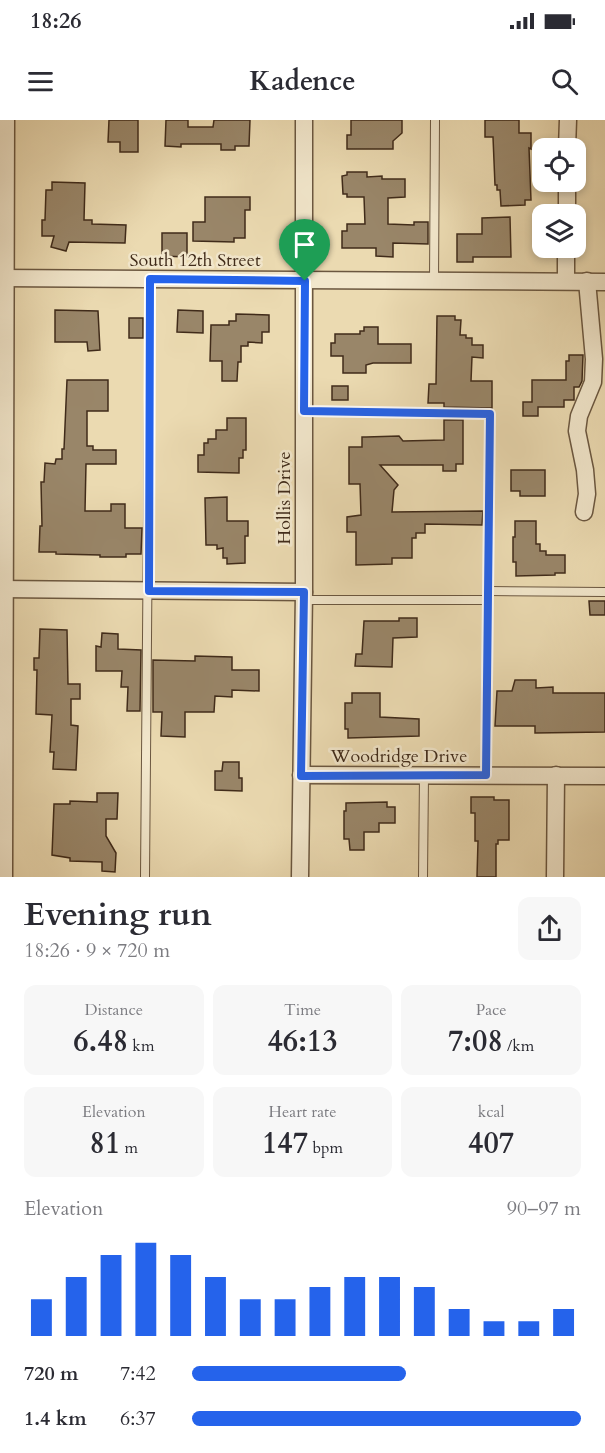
<!DOCTYPE html>
<meta charset="utf-8">
<style>
:root{--surface:#fff;--page:#f7f7f7;--text:#2b2b33;--muted:#7c7c81;--accent:#2563eb}
body{margin:0;font-family:Cardo,serif;background:var(--page);color:var(--text);height:100vh;display:flex;flex-direction:column;font-size:22px;white-space:nowrap}
*{box-sizing:border-box;margin:0}
p{font-size:20px;color:var(--muted)}
.icon{flex:none;width:33px;height:33px;fill:none;stroke:currentColor;stroke-width:2;stroke-linecap:round;stroke-linejoin:round}
.map{position:relative;height:757px;overflow:hidden}
.side{display:flex;flex-direction:column;background:var(--surface);flex:1}
.side>*{flex:none}
.tools{position:absolute;left:532px;top:18px;display:grid;gap:12px}
.tools a{display:grid;place-items:center;width:54px;height:54px;border-radius:12px;background:var(--surface);box-shadow:0 3px 9px #0003;font-size:30px}
.pin{position:absolute;display:grid;place-items:center;width:51px;height:51px;color:#fff;margin:-62px -26px;border-radius:50% 50% 50% 0;rotate:-45deg;box-shadow:0 0 6px #0007}
.pin .icon{rotate:45deg}
.round{display:grid;place-items:center;flex:none;width:63px;height:63px;border-radius:12px;background:var(--page)}
.headline{display:flex;align-items:center;justify-content:space-between;height:102px;padding:0 24px}
h1{font-size:33px;font-weight:600;line-height:45px}
.stats{display:grid;grid-template-columns:repeat(3,1fr);gap:9px;height:102px;padding:6px 24px}
.stats div{display:grid;align-content:center;border-radius:12px;background:var(--page);text-align:center}
.stats b{font-size:30px;font-weight:600}
.stats small{font-size:16px;font-weight:400}
.stats p{font-size:16px}
.chart{height:168px;padding:12px 24px}
.chart p{display:flex;justify-content:space-between}
.chart svg{width:100%;height:108px;margin-top:6px;stroke:var(--accent);stroke-width:6}
ul{padding:0 24px;list-style:none;font-size:20px}
li{display:grid;grid-template-columns:96px 72px 1fr;align-items:center;height:45px}
li i{height:15px;border-radius:8px;background:var(--accent)}
.status{display:flex;justify-content:space-between;align-items:center;height:42px;padding:0 30px;background:var(--surface);direction:ltr}
.status svg{height:16px;fill:currentColor}
header{display:flex;justify-content:space-between;align-items:center;height:78px;padding:0 24px;background:var(--surface);font-size:27px;font-weight:600}
.map>svg:first-child{display:block}
.building{fill:#998669;stroke:#402b1a;stroke-width:1.5}
.lines{fill:none;stroke-linecap:round;stroke-linejoin:round}
.lane-casing{stroke:#6b5740;stroke-width:10}
.street-casing{stroke:#6b5740;stroke-width:19}
.lane{stroke:#f2e7cc;stroke-width:8}
.street{stroke:#f2e7cc;stroke-width:16}
.route-casing{stroke:#fff;stroke-width:12}
.route{stroke:#2563eb;stroke-width:8}
.labels{text-anchor:middle;dominant-baseline:central;stroke-width:5;stroke-linejoin:round;paint-order:stroke}
.street-label{font-size:18px;fill:#402b1a;stroke:#f2e7cc}
</style>
<div class="status"><b>18:26</b><svg viewBox="0 0 49 12"><path d="M0 12V9h3v3zM5 12V6h3v6zM10 12V3h3v9zM15 12V0h3v12zM26 1h20v11H26zM47 4h2v5h-2z"/></svg></div>
<header><svg class="icon" aria-label="menu" viewBox="0 0 24 24"><path d="M4 6h16M4 12h16M4 18h16"/></svg>Kadence<svg class="icon" aria-label="search" viewBox="0 0 24 24"><circle cx="10" cy="10" r="6"/><path d="M15 15l6 6"/></svg></header>
<div class="map">
<svg width="605" height="757" viewBox="0 0 605 757">
<rect width="100%" height="100%" fill="#ebdab1"/>
<filter id="stains"><feTurbulence type="fractalNoise" baseFrequency=".00333" numOctaves="4"/><feColorMatrix values="0 0 0 0 .2 0 0 0 0 .09 0 0 0 0 .02 0 0 0 .5 -.17"/></filter>
<radialGradient id="worn" r=".72"><stop offset=".6" stop-color="#630" stop-opacity="0"/><stop offset="1" stop-color="#630" stop-opacity=".3"/></radialGradient>
<g class="building">
<path d="M109,0h29v32h-18v-10h-12z"/>
<path d="M166,0h22v7h25l1,-7h36l-1,26h-14v4h-14v-6h-40v3l-16,-1z"/>
<path d="M351,0h51v13l-9,8v8h-46v-14h4z"/>
<path d="M485,0h34v13h12v16l-2,-1 2,52h-6v5l-24,1 -1,-16h-3v-5h-2l-2,-48h-8z"/>
<path d="M347,52h20v5l15,-1v3h23v18l-17,1v26l26,1v-3h14v22l-35,-1v14l-17,-1v-8h-34v-17h5v-7h18l-1,-27h-17v-3h-4l-1,-18 5,-1z"/>
<path d="M52,62l33,1 -1,37h8v4l34,1 -1,18 -56,-1 -3,9 -15,-4 3,-11h-12v-16h3l1,-30h6z"/>
<path d="M205,77h45v13h-5v28h-11v4l-41,-1v-19h12z"/>
<path d="M510,97l1,40h-38v5h-16v-28h25v-16z"/>
<path d="M162,113h25v24l-25,-1z"/>
<path d="M55,190l43,1 2,39 -12,1 -1,-9h-32z"/>
<path d="M178,190l25,1v22l-26,-1z"/>
<path d="M236,194l33,1v17h-7v11l-14,-1v4h-7v16h-3l-1,19h-15v-20h-12l1,-36h18v-4h7z"/>
<path d="M437,196h18v4h6l-1,15h6v3h6v7h11v13l-11,-1 -1,24h21v27l-48,-1v-4h-16l1,-19h7z"/>
<rect x="129" y="198" width="14" height="20"/>
<path d="M364,207h14v17h33v19h-38l-7,2v8h-23v-17h-12v-13h4v-9h25v-3h4z"/>
<path d="M569,235h14l-1,26 -3,6h-5v13h-10v7h-26v9h-15v-14h9v-22h34v-19h3z"/>
<path d="M67,260h41v31h-21v35h6v4h23v14h-30l-1,47h26v-7h14v24h17l-1,26h-15v3h-26v-2l-44,-1v-2h-17l1,-26h2l-1,-44h3l1,-19 10,1 1,-5h6v-10h2z"/>
<rect x="332" y="266" width="16" height="14"/>
<path d="M227,298h19v32h-3v8h-4v15l-41,-1v-17h6v-12h4v-4h8v-9h11z"/>
<path d="M444,300h19v44h-7v7h-13v-6h-63l18,20 -4,5 -2,22 91,-1 -1,14 -57,-1v9h-9v5h-4v20h-20v6l-36,1v-33h-9v-15l14,-2 -1,-31h-11v-37h13v-10h4l33,-1 4,5 41,-1z"/>
<path d="M511,350h34v26h-25v-5h-9z"/>
<path d="M227,377v24h21v15h-3v27l-18,1v-6h-4v-10l-6,1v-4h-11l-1,-47z"/>
<path d="M515,401h21v23h4v7h6v4h19v18h-10v2l-39,1v-14h-3v-25h2z"/>
<path d="M589,481h16v14h-15z"/>
<path d="M399,498h18v19l-24,1 -1,29 -37,-1 1,-12h6l2,-33h35z"/>
<path d="M40,509l27,1 1,54h12v15h-9v26l7,1 -2,44 -23,-1 1,-17h-4l2,-37 -16,-1 1,-44h-3v-12h5z"/>
<path d="M102,513l16,1v15l23,1 -1,61h-13l1,-24h-7l1,-16h-26v-25l5,1z"/>
<path d="M195,536l37,1v13h27v21l-27,-1v7l-17,-1 -1,16h-29v25l-24,-1 1,-24h-9v-52l42,1z"/>
<path d="M515,560h21v8l17,-1v6h52v39l-70,1v-7h-40l2,-35h15z"/>
<path d="M352,573h28v24l39,2v17l-71,2v-9h-3v-26h7z"/>
<path d="M223,642h16v16h3v13l-27,-1v-19h7z"/>
<path d="M97,673h21l-1,26h-11v17l10,17 -1,19 -13,-1v-9l-32,-1v-3l-18,-3 2,-51h16v-3l27,1z"/>
<path d="M471,677h23v3h15v40h-11v4h-2v33h-19l1,-36h-3v-28h-4z"/>
<path d="M387,682v5h8v16h-16v9h-15v18h-14l-1,-11h-5v-28h2v-8z"/>
</g>
<g class="lines">
<g class="lane-casing">
<g id="lane">
<path d="M434,161l1,-161"/>
<path d="M304,291l186,3 -4,361"/>
<path d="M488,471l117,1"/>
<path d="M303,480h185"/>
<path d="M145,757l5,-598"/>
<path d="M423,757l1,-102"/>
</g>
</g>
<g class="street-casing">
<g id="street">
<path d="M567,28l1,-28"/>
<path d="M567,94v-32"/>
<path d="M0,158l605,4"/>
<path d="M566,161v-33"/>
<path d="M584,392l3,-18 -2,-24 -8,-39 2,-15 14,-34 1,-23 -7,-78"/>
<path d="M0,469l304,3"/>
<path d="M301,655l304,1"/>
<path d="M4,757l2,-757"/>
<path d="M300,757l4,-285v-472"/>
<path d="M555,757l1,-102"/>
</g>
</g>
<use href="#lane" class="lane"/>
<use href="#street" class="street"/>
</g>
<g class="lines">
<g class="route-casing">
<path id="route" d="M150,159l155,2 -1,130 186,3 -4,361 -185,1 3,-184 -155,-1z"/>
</g>
<use href="#route" class="route"/>
</g>
<g class="labels">
<g class="street-label">
<text x="195" y="140">South 12th Street</text>
<text transform="translate(284 378) rotate(-90)">Hollis Drive</text>
<text x="399" y="636">Woodridge Drive</text>
</g>
</g>
<rect width="100%" height="100%" filter="url(#stains)"/>
<rect width="100%" height="100%" fill="url(#worn)"/>
</svg>
<div class="tools">
<a><svg class="icon" aria-label="locate" viewBox="0 0 24 24"><circle cx="12" cy="12" r="6"/><path d="M12 2v4M12 18v4M2 12h4M18 12h4"/></svg></a>
<a><svg class="icon" aria-label="layers" viewBox="0 0 24 24"><path d="M12 4l9 5-9 5-9-5zM3 14l9 5 9-5"/></svg></a>
</div>
<div class="pin" style="left:305px;top:161px;background:#1e9e55"><svg class="icon" aria-label="arrive" viewBox="0 0 24 24"><path d="M6 21V4h12l-3 4 3 4H6"/></svg></div>
</div>
<section class="side">
<div class="headline"><div><h1>Evening run</h1><p>18:26 · 9 × 720 m</p></div><a class="round"><svg class="icon" aria-label="share" viewBox="0 0 24 24"><path d="M12 15V3M7 8l5-5 5 5M5 13v7h14v-7"/></svg></a></div>
<div class="stats">
<div><p>Distance</p><b>6.48<small> km</small></b></div>
<div><p>Time</p><b>46:13</b></div>
<div><p>Pace</p><b>7:08<small> /km</small></b></div>
</div>
<div class="stats">
<div><p>Elevation</p><b>81<small> m</small></b></div>
<div><p>Heart rate</p><b>147<small> bpm</small></b></div>
<div><p>kcal</p><b>407</b></div>
</div>
<div class="chart"><p><span>Elevation</span>90–97 m</p>
<svg viewBox="0 0 160 44" preserveAspectRatio="none"><path d="M5 44V29M15 44V20M25 44V11M35 44V6M45 44V11M55 44V20M65 44V29M75 44V29M85 44V24M95 44V20M105 44V20M115 44V24M125 44V33M135 44V38M145 44V38M155 44V33"/></svg>
</div>
<ul>
<li><b>720 m</b>7:42<i style="width:55%"></i></li>
<li><b>1.4 km</b>6:37<i style="width:100%"></i></li>
</ul>
</section>
